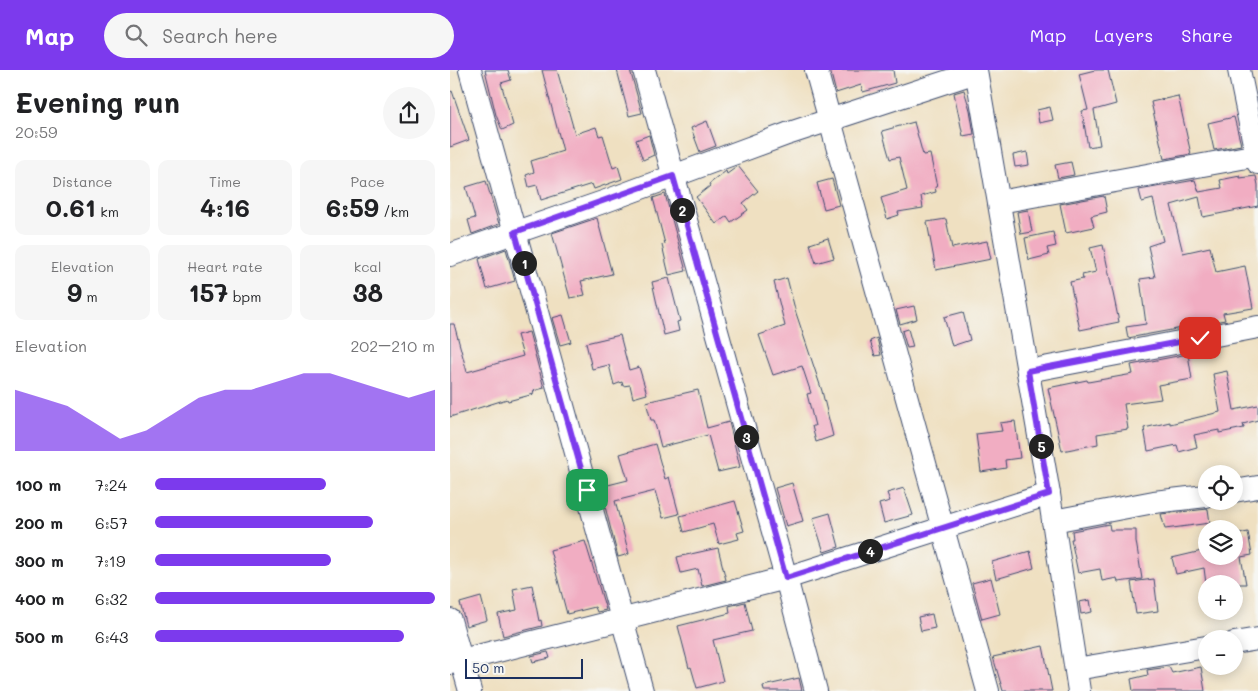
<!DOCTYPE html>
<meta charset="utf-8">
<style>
:root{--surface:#fff;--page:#f6f6f6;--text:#202124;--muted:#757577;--accent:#7c3aed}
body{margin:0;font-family:Mali,sans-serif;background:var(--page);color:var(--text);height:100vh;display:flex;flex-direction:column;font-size:19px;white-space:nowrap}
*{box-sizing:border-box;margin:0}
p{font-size:16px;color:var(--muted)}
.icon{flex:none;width:28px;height:28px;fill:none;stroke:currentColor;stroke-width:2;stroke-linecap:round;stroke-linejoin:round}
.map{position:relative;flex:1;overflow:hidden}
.details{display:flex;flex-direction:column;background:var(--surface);width:450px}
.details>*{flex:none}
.controls{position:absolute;left:748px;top:395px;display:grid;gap:10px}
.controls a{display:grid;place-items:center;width:45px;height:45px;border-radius:50%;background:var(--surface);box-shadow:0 2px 12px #0003;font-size:25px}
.scale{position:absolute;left:15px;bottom:12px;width:118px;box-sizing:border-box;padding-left:5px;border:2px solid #1b2f5e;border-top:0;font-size:14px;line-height:18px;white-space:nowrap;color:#1b2f5e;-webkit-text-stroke:4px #f6f6f2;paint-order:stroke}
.pin{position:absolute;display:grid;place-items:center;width:42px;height:42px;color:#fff;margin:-21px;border-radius:10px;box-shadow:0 2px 8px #0006}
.km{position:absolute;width:25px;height:25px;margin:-12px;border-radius:50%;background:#222;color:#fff;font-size:14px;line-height:25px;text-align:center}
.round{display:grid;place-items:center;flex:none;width:52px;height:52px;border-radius:26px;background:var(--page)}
.headline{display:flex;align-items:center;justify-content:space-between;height:85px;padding:0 15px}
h1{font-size:28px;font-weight:700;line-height:38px}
.stats{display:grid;grid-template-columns:repeat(3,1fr);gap:8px;height:85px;padding:5px 15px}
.stats div{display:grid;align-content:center;border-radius:10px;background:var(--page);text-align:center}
.stats b{font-size:25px;font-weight:700}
.stats small{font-size:14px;font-weight:400}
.stats p{font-size:14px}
.chart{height:140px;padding:10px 15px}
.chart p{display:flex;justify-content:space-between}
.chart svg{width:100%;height:90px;margin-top:5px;fill:var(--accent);opacity:.7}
ul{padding:0 15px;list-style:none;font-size:16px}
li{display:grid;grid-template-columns:80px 60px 1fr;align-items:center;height:38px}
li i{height:12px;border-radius:6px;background:var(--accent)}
header{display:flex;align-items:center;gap:30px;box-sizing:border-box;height:70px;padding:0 25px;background:var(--accent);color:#fff}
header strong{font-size:24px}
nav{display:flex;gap:28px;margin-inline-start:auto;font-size:18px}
.search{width:350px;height:45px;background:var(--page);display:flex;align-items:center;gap:12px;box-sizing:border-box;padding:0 18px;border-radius:28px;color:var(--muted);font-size:19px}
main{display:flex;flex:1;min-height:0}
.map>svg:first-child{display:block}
.building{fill:#f1adc2}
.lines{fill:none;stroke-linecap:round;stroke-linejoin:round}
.minor-casing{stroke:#3b4a6d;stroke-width:24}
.minor{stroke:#fff;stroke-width:22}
.route-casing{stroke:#fff;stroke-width:10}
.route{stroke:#7c3aed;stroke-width:6}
</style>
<header>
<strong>Map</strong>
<div class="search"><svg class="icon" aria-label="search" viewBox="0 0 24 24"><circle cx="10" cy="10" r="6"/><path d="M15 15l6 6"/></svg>Search here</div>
<nav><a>Map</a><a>Layers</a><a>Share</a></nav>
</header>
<main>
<section class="details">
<div class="headline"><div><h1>Evening run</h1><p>20:59</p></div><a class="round"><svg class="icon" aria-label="share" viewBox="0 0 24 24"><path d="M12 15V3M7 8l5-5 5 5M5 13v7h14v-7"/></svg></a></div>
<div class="stats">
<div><p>Distance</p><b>0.61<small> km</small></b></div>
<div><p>Time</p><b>4:16</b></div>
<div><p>Pace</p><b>6:59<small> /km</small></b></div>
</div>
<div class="stats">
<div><p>Elevation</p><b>9<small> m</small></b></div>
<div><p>Heart rate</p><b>157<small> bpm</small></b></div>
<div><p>kcal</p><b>38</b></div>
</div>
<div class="chart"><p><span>Elevation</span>202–210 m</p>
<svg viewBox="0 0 160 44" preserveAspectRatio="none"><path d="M0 44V14L10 18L20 22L30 30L40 38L50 34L60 26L70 18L80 14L90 14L100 10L110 6L120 6L130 10L140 14L150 18L160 14V44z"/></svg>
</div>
<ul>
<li><b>100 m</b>7:24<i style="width:61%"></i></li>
<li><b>200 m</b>6:57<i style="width:78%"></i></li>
<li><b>300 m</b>7:19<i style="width:63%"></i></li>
<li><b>400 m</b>6:32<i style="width:100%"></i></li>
<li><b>500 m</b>6:43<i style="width:89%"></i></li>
</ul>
</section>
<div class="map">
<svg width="808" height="621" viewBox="0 0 808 621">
<rect width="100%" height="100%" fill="#f6f6f2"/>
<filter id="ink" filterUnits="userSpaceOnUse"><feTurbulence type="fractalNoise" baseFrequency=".02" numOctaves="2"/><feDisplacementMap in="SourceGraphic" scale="10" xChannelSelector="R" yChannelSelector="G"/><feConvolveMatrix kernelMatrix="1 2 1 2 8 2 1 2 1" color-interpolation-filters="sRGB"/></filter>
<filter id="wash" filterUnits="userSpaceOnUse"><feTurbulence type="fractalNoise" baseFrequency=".0096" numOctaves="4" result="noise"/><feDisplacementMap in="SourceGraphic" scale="20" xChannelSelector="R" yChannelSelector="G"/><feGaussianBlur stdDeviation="1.12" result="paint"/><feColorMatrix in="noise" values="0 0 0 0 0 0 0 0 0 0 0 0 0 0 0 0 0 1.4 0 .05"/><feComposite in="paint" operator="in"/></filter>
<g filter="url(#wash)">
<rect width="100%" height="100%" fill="#efe0c1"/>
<g id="blocks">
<g class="building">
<path d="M35,0h23l3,10 -10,3 12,42 -11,5 -6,-15z"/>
<path d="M92,0h15l18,64 21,-7 3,9 4,-1 10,33 5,-2 4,13 -28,10 -2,-5 -51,16 -4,-15 -8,2 -3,-12 8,-3 -3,-11 32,-10z"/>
<path d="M167,0h13l12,43 -13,3z"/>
<path d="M380,0h63l2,13 -32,9 -2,-7 -25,8z"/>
<path d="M645,0h13l8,34 -22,6 6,35 -12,2 -6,-36 6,-1 -9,-36z"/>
<path d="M514,20l6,20 4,24 -11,2 -9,-43z"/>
<path d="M2,21l17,49 -19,7v-55z"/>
<path d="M728,26l13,58 -27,5 -13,-57z"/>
<path d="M600,37l3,13 -14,3 -2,-13z"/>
<path d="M784,47l7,28 -27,5 -6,-27z"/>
<path d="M257,51l9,25 -16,6 -9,-24z"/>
<path d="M464,52l9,33 7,-1 7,33h-2l1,5 -15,4 2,12 -25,4 1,3 -12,4 -6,-21 26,-8 -8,-33 -9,2 -8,-28z"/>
<path d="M199,65l5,20 -11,5 -7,-20z"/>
<path d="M577,82l2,13 -14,2 -2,-12z"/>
<path d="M621,92l3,13 -16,3 -3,-13z"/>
<path d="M288,96l20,25 -15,12 5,7 -17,12 -4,-6 -11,8 -20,-27 14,-11 -1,-2 17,-13 1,3z"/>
<path d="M790,106v2l16,-2 2,9v21l-55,11 -4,-20 -28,8 12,48 27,-6 6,25 29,-6 8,42 -30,5 2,7 -97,18 -2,-11 20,-3 -6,-45 15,-2 -7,-31 15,-5 -10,-42 -11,3 -3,-12 56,-10 4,12 23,-4 -2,-8z"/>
<path d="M382,109l7,26 -15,4 -7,-26z"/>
<path d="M36,111l13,43 -27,10 -4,-14 7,-2 -9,-31z"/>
<path d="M215,124l21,77 -17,4 -7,-30 3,-1 -12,-46z"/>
<path d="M654,126l3,16 -16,4 3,11 -28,6 -6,-29z"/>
<path d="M578,140l4,22 -11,2 -4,-22z"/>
<path d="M147,148l15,56 -31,7 4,14 -15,3 -18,-65z"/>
<path d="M496,149l6,29 35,-7 4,18 -55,11 -9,-48z"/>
<path d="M603,162l3,14 -9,2 2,7 -20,5 -4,-22z"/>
<path d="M378,168l6,20 -18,5 -6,-19z"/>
<path d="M653,175l16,77 -39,8 -10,-48 13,-3 -1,-4 14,-3 -6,-24z"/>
<path d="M56,179l9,32 -28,8 -8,-30z"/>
<path d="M219,208l11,43 -3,1 2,9 -15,4 -12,-53z"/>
<path d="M337,208l9,35 26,78 11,45 -17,6 -4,-16h3l-8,-32 4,-1 -9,-27 -29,9 -14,-40 26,-9 -11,-44z"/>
<path d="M464,236l3,13 -17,5 -4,-14z"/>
<path d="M513,242l7,28 -18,6 -8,-29z"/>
<path d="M113,245l8,27 -11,3 -8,-27z"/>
<path d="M0,254h4l13,48 56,-16 -6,-21 12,-3 15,56 -11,3 1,3 -26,7 -1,-2 -57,18z"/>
<path d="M458,259l5,18 -6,1 -5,-17z"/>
<path d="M170,265l9,35 10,-3 8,27 -14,4 -3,-13 -7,1 -1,-4 -8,3 -5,-20 -17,4 -6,-26z"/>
<path d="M427,268l4,17 -6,1 -5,-15z"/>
<path d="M738,284l4,25 -34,6 3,14 -37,5 4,25 -31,5 1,10 -36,7 -14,-63 39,-8 1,2 45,-8 -2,-9z"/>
<path d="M777,301l7,39 24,-5v15l-15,4 1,4 -25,5v-3l-25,5 3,12 -18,5 -2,-7 -29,6 -4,-23 26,-6v2l50,-12 -7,-38z"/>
<path d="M248,320l9,38 22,-6 11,45 -22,5 -10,-37 -47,12 -7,-27h-3l-5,-18z"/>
<path d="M565,351l5,37 -15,2 1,8 -25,4 -5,-38 26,-3 -2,-8z"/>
<path d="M205,374l10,35 4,-2 10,37 -16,4 -8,-27 -40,10 14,53 -11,3 -18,-70 28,-7 -8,-26z"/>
<path d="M342,413l11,38 -17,5 -11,-38z"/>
<path d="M454,418l9,27 -29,8 -5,-19 11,-3 -3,-8z"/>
<path d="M285,431l9,30 -7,2 2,6 -20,5 -6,-20 -29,8 -4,-16z"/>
<path d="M758,439l2,14 -45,6 -4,-15z"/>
<path d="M380,443l9,34 -15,5 -11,-34z"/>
<path d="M659,454l1,6h26v11l6,38 -24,3 -1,-4 -15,3 -2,-12 -22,4 -7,-34h2l-1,-8z"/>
<path d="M798,462l4,23 -11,2 5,27h-40l-2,-16 -28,6 -4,-16 34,-8v6h28v-21z"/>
<path d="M135,471l21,69 -9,2 -2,-5 -28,7 -17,-64z"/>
<path d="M268,478l8,32 -24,6 -4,-17 -17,4 -4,-16z"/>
<path d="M580,481l4,17 -38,11 -4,-17z"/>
<path d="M541,508l9,36 -18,5 -10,-36z"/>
<path d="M704,509l4,32 -22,3 -5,-32z"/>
<path d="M82,515l7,36 2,-1 1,6 -39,10 -5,-22 19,-4 -4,-21z"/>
<path d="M31,527l6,23 -21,6 -6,-23z"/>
<path d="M640,530l2,12 -11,2 -2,-12z"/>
<path d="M295,532l7,29 -39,9 10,41 -26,7 -6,-21 -2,1 -11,-42 52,-13 -1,-7z"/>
<path d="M482,544l3,14 -14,3 -3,-14z"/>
<path d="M593,576l9,45h-49l-10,-34z"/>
<path d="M98,582l2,6 -17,4 -2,-6z"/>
<path d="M719,597l3,6 29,-6 4,24h-72l-2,-12 17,-4 -1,-5z"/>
<path d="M349,608l3,13h-38l-1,-5z"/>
</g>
</g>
</g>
<g filter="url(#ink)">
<use href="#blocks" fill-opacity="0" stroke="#3b4a6d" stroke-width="1"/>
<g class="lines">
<g class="minor-casing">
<g id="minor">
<path d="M20,0l172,621"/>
<path d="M194,0l142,508 30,113"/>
<path d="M366,0l172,621"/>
<path d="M526,0l73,424 30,197"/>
<path d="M789,0l19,93"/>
<path d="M549,132l259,-47"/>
<path d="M0,185l156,-54 181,-67 189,-62"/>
<path d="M578,301l230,-44"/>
<path d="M784,421l24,-4"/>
<path d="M603,451l101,-19 52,-6"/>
<path d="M0,550l20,71"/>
<path d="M784,573l24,-4"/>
<path d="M0,593l336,-85 263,-84"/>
<path d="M626,599l130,-22"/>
</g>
</g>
<use href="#minor" class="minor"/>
</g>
</g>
<g class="lines" filter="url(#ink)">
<g class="route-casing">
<path id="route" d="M137,420l-72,-258 158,-56 113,402 263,-84 -21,-123 172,-33"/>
</g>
<use href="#route" class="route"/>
</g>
</svg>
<div class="controls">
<a><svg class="icon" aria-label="locate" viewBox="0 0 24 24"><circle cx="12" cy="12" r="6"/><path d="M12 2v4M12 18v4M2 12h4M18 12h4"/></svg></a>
<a><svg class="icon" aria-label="layers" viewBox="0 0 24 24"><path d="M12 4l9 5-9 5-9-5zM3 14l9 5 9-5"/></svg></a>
<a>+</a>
<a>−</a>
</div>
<div class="scale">50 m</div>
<div class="pin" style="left:137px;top:420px;background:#1e9e55"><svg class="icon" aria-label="arrive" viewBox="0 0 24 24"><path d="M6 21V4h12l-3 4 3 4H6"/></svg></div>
<div class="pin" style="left:750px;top:268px;background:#d93025"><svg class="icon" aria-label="check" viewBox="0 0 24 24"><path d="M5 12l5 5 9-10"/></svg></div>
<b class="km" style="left:74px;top:193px">1</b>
<b class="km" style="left:232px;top:140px">2</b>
<b class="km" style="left:296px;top:367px">3</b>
<b class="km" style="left:420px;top:481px">4</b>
<b class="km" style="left:591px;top:376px">5</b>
</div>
</main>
